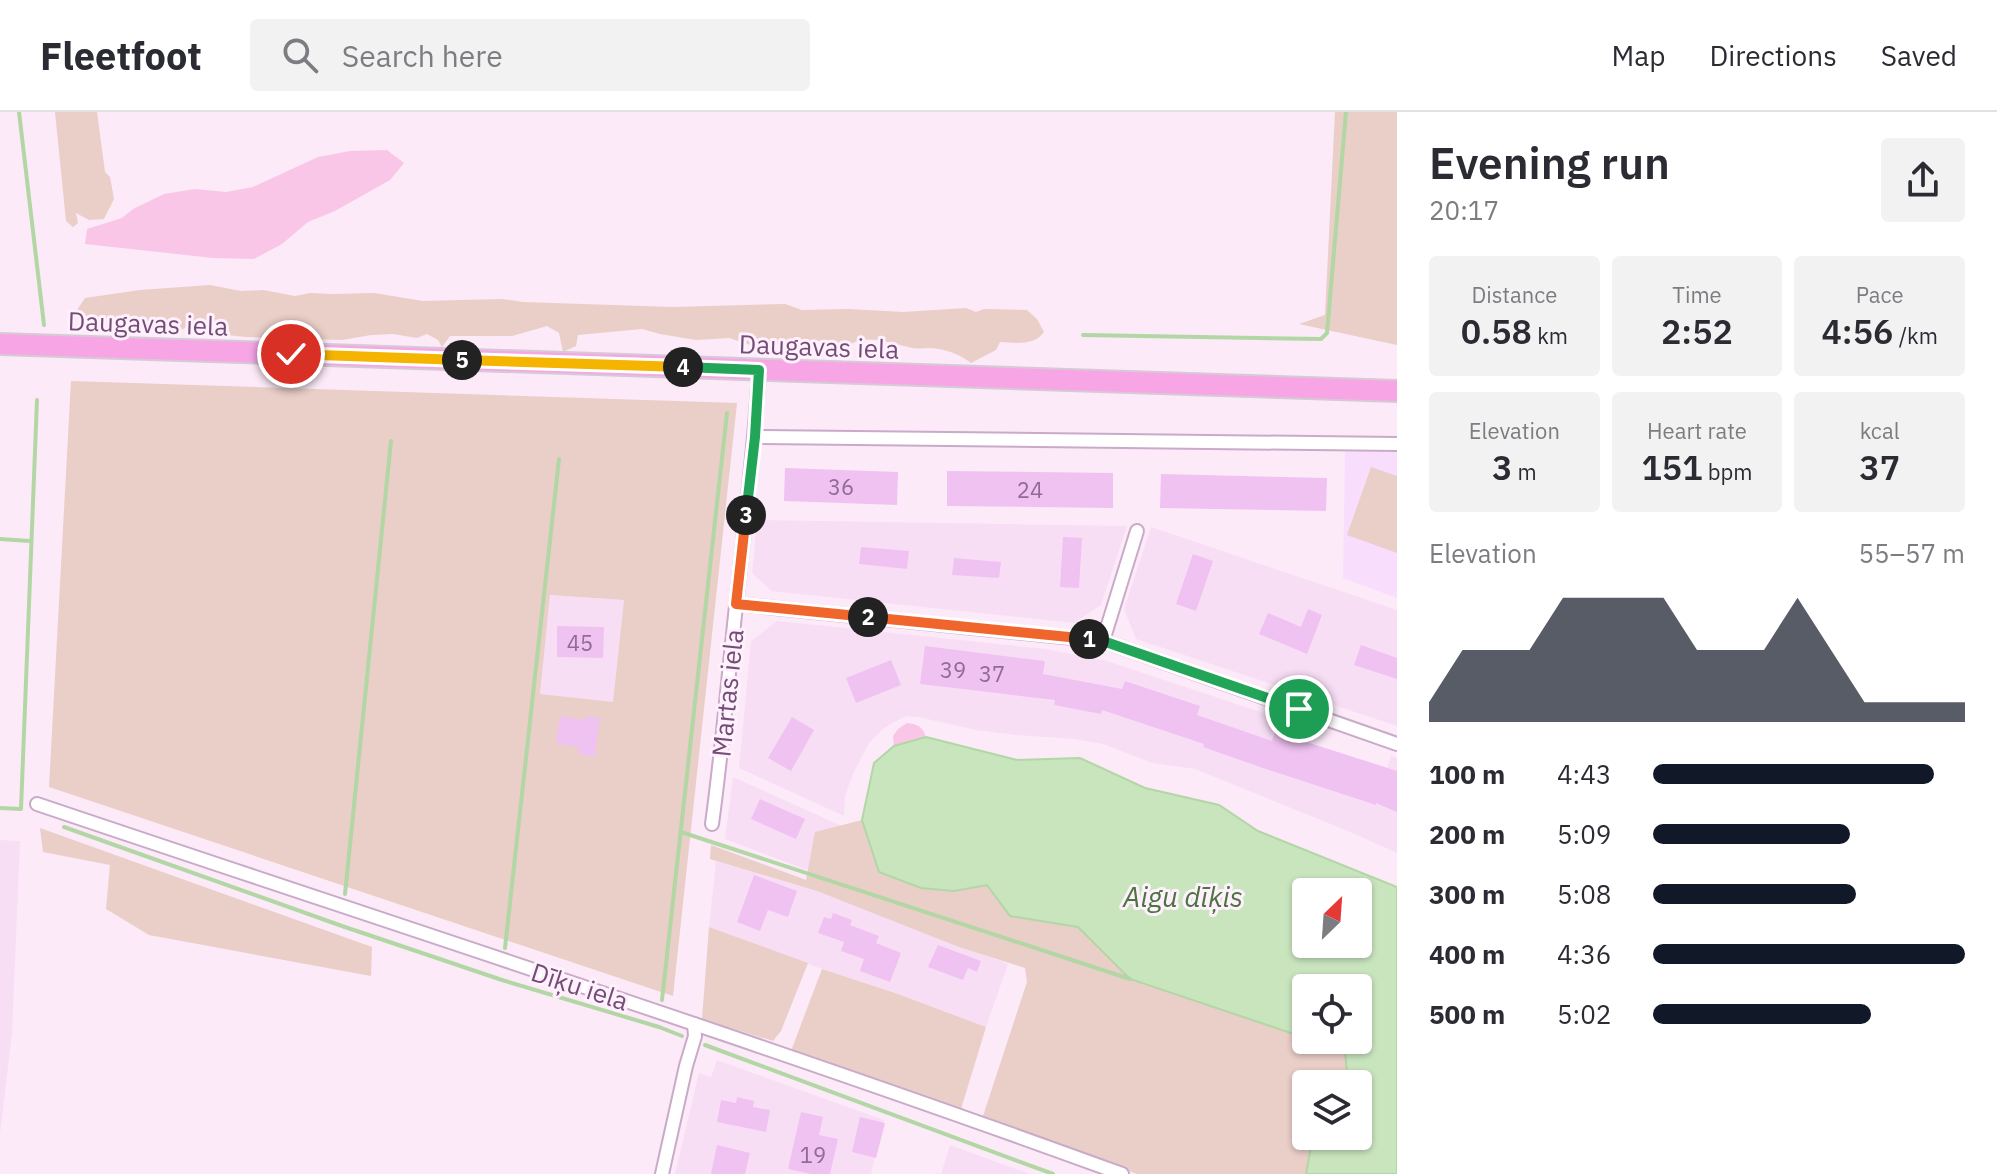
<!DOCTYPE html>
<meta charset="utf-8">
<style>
:root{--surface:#fff;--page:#f2f2f3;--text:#2b2b33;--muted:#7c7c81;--line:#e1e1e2;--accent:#111827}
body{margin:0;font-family:"IBM Plex Sans",sans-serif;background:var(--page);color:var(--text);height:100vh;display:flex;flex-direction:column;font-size:30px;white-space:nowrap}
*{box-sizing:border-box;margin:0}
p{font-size:26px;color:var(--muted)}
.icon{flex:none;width:44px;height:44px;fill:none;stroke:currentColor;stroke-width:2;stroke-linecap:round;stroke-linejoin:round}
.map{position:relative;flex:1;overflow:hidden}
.drawer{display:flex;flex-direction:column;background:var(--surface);width:600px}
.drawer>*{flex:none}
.needle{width:52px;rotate:25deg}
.fabs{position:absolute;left:1292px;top:766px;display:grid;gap:16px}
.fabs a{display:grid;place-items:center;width:80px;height:80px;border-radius:8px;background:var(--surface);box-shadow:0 2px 6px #0004;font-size:40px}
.pin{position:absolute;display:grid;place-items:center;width:68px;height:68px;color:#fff;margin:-34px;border:4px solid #fff;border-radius:50%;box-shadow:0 2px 8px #0007}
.km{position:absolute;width:40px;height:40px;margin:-20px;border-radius:50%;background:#222;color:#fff;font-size:22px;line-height:40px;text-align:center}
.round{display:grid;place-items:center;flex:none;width:84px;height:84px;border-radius:8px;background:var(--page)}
.summary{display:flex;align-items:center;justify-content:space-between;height:136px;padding:0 32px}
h1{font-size:44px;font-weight:600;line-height:60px}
.figures{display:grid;grid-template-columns:repeat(3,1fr);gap:12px;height:136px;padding:8px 32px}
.figures div{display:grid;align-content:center;border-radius:8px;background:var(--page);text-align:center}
.figures b{font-size:34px;font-weight:600}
.figures small{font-size:22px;font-weight:400}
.figures p{font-size:22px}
.chart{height:224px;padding:16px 32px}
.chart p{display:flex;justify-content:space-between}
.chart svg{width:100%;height:144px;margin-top:8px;fill:var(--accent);opacity:.7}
ul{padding:0 32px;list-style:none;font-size:26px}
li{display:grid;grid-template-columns:128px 96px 1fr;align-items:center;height:60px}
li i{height:20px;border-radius:10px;background:var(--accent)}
header{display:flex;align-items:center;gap:48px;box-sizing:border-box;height:112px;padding:0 40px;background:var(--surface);border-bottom:2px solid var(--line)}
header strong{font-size:38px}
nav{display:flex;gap:44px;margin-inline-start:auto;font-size:28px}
.search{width:560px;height:72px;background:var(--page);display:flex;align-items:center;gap:20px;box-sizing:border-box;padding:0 28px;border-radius:8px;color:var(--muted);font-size:30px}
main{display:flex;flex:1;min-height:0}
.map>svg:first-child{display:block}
.residential{fill:#f8def5}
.commercial{fill:#f8defc}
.green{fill:#eacec8;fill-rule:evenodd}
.sand{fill:#fac6e7}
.water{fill:#c9e5be;stroke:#b2d7a5;stroke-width:2;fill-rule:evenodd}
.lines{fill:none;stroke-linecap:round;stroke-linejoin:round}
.stream{stroke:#b2d7a5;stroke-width:4}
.building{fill:#f0c2f1}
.street-casing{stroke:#c9aac8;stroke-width:16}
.primary-casing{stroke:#d5cad6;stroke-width:24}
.street{stroke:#fff;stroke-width:12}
.primary{stroke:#f8a5e6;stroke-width:20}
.split-1-casing{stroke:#fff;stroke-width:16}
.split-2-casing{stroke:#fff;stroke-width:16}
.split-3-casing{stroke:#fff;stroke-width:16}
.split-4-casing{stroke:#fff;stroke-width:16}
.split-5-casing{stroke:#fff;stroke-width:16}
.split-6-casing{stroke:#fff;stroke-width:16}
.split-1{stroke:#22a559;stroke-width:10}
.split-2{stroke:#f0652b;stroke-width:10}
.split-3{stroke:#f0652b;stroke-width:10}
.split-4{stroke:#22a559;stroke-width:10}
.split-5{stroke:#f5b400;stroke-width:10}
.split-6{stroke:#f5b400;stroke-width:10}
.labels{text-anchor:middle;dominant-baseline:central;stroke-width:6;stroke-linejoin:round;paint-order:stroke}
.number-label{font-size:22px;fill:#936a95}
.street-label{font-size:26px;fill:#744d76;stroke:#fef0fc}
.water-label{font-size:28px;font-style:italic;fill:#4b743e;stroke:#fef0fc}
</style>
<header>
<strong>Fleetfoot</strong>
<div class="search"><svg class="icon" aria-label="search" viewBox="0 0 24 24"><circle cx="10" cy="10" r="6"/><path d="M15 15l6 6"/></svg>Search here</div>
<nav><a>Map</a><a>Directions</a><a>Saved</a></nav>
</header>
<main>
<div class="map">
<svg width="1397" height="1062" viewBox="0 0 1397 1062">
<rect width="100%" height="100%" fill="#fceaf8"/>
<g class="residential">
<path d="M757,408l370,6 -26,79 -27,18 -303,-32 -19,-18z"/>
<path d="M1151,415l246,83v116l-261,-87 -12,-30z"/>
<path d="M550,483l74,5 -11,103 -73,-9z"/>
<path d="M777,509l269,28 61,12 172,57 -4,14 112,36 4,-12 6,2v95l-49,-22 -153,-62 -43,-6 -49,-19 -28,-5 -59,-4 -40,-5 -58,-13 -11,-1 -13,6 -11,7 -14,14 -16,31 -8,22 -1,20 -105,-48 12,-127z"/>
<path d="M733,665l109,49 -16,51 -101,-38z"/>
<path d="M0,728l20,1 -8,193 -12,100z"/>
<path d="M716,749l101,30 191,73 -22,63 -88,-33 -76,-25 -113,-42z"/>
<path d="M717,948l167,60 -13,54h-196l24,-101 12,4z"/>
<path d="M950,1033l80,29h-89z"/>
</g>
<path class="commercial" d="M1345,339l52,1v146l-54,-20z"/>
<g class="green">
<path d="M55,0h42l8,60 5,5 4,22 -10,20 -15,1 -13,-7 2,10 -5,4 -7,-6z"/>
<path d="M1335,0h62v233l-98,-21 26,-9z"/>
<path d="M210,173l31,6 22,-1 32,6 15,-3 23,1 41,-1 49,8 79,-2 21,3 149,5 113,-3 17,6 46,-1 55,3 63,-4 10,4 8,-3 43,1 10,9 7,13c-10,14 -28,11 -44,10l-4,8 -25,13c-12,-9 -25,-14 -41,-15 -6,0 -12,1 -18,0 -17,-4 -33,-10 -50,-8 -9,1 -13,7 -22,9l-3,-8 -9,-1 -74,6 -25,-8 -33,2 -36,-6 -18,-5 -64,6 -2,11 -13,6 -4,-19 -12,-7 -35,10h-62l-8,11 -4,-7 -11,-6 -10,4 -24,-4 -22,1 -29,5 -96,-3 -39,-4 -12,-10 -20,10 -95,-9 -3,-14 8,-12 55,-8z"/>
<path d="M71,269l666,22 -64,593 -624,-209zM550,483l74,5 -11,102 -73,-8z"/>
<path d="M1371,355l26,9v77l-50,-18z"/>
<path d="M862,708l17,52 75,19 33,-6 23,31 68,11 52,52 176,59v2h6l33,11 2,33h-41v52h7l-7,38h-169l-154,-58 44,-134 -2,-14 -66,-21 -142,-56 -107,-32 1,-14 95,35 9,-48z"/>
<path d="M40,716l332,119 -1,29 -222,-41 -43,-26 4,-44 -67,-13z"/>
<path d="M709,815l99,36 -27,68 -8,10 -71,-22z"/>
<path d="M822,857l76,25 88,33 -25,82 -170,-58z"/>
</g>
<g class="sand">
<path d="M387,38l17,13 -14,17 -55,31 -27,11 -26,22 -28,15 -41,-1 -128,-14 2,-15 35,-11 11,-9 31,-15 31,-5 31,3 27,-5 65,-30 32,-6z"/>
<path d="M907,611c10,1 15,3 19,14l-32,9 -1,-10 5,-7z"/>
</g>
<path class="water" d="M926,625l91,23 63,-2 65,30 74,17 39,26 139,56v287h-91l7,-38h45v-52h-10l-3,-33 -33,-11h46v-52h-52v50l-176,-59 -52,-52 -68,-11 -23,-31 -33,6 -33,-3 -42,-16 -17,-52 12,-57 20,-17zM1306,780h52v52h-52z"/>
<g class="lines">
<g class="stream">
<path d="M19,0l25,213"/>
<path d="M1083,223l238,4 6,-6 19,-221"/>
<path d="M0,427l30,2"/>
<path d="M0,696l21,1 16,-409"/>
<path d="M64,715l278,99 160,54 157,47 23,9"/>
<path d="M681,720l449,147"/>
<path d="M345,782l46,-453"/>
<path d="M505,836l54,-489"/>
<path d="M662,888l65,-587"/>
<path d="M705,933l348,129"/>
</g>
</g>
<g class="building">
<path d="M785,356l113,4 -1,33 -113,-4z"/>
<path d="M947,359l166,2v35l-166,-2z"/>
<path d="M1161,362l166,4 -1,33 -166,-3z"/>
<path d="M1063,425l19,1 -3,50 -19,-1z"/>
<path d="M861,435l48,4 -2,18 -48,-5z"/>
<path d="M1193,442l20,7 -17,50 -20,-7z"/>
<path d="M954,446l47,4 -2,16 -47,-3z"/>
<path d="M1308,497l14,6 -15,39 -48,-20 9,-21 33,14z"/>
<path d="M557,514l47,1 -1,31 -46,-1z"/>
<path d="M1361,533l36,13v21l-43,-14z"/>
<path d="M925,534l120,15 -2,13 79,15 3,-8 75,25 -3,9 75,26 3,-9 122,39v41l-21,-9v2l-113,-37 -60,-21 1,-3 -102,-34 -1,4 -47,-9 1,-5 -135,-16z"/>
<path d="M891,548l10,25 -45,18 -10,-25z"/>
<path d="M560,604l25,4v-4l15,2 -5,39 -17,-3 1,-7 -23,-3z"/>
<path d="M792,605l22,13 -23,41 -23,-13z"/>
<path d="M760,687l45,20 -9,20 -45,-20z"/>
<path d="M754,763l43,16 -9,26 -20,-7 -8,21 -23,-9z"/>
<path d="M833,801l19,7 -2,5 29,11 -3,7 25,10 -11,29 -30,-11 4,-12 -23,-8 3,-9 -26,-9 6,-16 7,2z"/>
<path d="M938,833l43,16 -4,11 -9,-4 -5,12 -35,-13z"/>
<path d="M737,985l17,4 -1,6 17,3 -4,22 -49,-10 4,-22 15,3z"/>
<path d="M801,1000l22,5 -4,18 19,4 -8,35h-19l-23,-5z"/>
<path d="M860,1005l25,6 -9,35 -24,-6z"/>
<path d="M717,1033l33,8 -5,21h-34z"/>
</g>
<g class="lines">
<g class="street-casing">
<g id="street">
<path d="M755,325l642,7"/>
<path d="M736,492l367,37 294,103"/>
<path d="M1103,529l34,-110"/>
<path d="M37,692c362,122 726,239 1085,370"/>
<path d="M712,712c10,-73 16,-145 24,-218 8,-79 19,-157 23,-236"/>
<path d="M662,1062l24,-108 9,-30 -1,-12"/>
</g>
</g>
<g class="primary-casing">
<path id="primary" d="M0,232l1397,47"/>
</g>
<use href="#street" class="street"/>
<use href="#primary" class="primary"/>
</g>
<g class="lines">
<g class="split-1-casing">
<path id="split-1" d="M1089,527l14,2 196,68"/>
</g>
<g class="split-2-casing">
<path id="split-2" d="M868,505l221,22"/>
</g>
<g class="split-3-casing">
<path id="split-3" d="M746,403l-10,89 132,13"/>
</g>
<g class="split-4-casing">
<path id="split-4" d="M683,255l76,3 -4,67 -9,78"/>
</g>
<g class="split-5-casing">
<path id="split-5" d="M462,248l221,7"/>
</g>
<g class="split-6-casing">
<path id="split-6" d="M291,242l171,6"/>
</g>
<use href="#split-1" class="split-1"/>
<use href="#split-2" class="split-2"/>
<use href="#split-3" class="split-3"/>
<use href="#split-4" class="split-4"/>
<use href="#split-5" class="split-5"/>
<use href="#split-6" class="split-6"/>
</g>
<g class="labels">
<g class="number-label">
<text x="841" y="374">36</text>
<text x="1030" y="377">24</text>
<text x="580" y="530">45</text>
<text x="953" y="557">39</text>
<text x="992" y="561">37</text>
<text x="813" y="1042">19</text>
</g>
<g class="street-label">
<text transform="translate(148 211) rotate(2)">Daugavas iela</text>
<text transform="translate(819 234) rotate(2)">Daugavas iela</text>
<text transform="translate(727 581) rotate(-84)">Martas iela</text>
<text transform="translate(580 874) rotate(18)">Dīķu iela</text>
</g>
<g class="water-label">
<text x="1183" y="784">Aigu dīķis</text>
</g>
</g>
</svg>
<div class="fabs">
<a><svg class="needle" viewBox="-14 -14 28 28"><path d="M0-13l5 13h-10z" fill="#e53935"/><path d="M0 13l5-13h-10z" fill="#7c7c81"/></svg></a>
<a><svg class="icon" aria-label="locate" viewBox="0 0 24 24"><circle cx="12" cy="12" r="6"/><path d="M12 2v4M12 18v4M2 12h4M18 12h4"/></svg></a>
<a><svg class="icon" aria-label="layers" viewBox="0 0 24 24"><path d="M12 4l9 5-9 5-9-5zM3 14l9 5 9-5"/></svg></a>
</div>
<div class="pin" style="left:1299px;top:597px;background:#1e9e55"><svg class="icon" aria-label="arrive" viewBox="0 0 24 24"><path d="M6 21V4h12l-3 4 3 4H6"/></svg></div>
<div class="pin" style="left:291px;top:242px;background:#d93025"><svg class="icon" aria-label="check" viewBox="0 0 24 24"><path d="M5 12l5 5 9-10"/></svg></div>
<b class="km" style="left:1089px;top:527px">1</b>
<b class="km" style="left:868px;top:505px">2</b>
<b class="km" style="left:746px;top:403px">3</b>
<b class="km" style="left:683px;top:255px">4</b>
<b class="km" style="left:462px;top:248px">5</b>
</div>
<section class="drawer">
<div class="summary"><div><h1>Evening run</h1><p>20:17</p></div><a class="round"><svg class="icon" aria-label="share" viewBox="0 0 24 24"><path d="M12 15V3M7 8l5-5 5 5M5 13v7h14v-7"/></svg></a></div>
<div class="figures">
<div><p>Distance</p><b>0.58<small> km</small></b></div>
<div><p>Time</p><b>2:52</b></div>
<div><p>Pace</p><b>4:56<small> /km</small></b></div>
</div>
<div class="figures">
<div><p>Elevation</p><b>3<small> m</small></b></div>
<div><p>Heart rate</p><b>151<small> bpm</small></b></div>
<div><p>kcal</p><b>37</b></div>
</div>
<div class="chart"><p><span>Elevation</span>55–57 m</p>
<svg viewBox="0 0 160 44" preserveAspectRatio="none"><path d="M0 44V38L10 22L20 22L30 22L40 6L50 6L60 6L70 6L80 22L90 22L100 22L110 6L120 22L130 38L140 38L150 38L160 38V44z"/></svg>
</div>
<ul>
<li><b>100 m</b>4:43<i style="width:90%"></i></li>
<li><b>200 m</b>5:09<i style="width:63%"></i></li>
<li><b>300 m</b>5:08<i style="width:65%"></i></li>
<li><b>400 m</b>4:36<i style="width:100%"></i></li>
<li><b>500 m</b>5:02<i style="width:70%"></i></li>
</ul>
</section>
</main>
